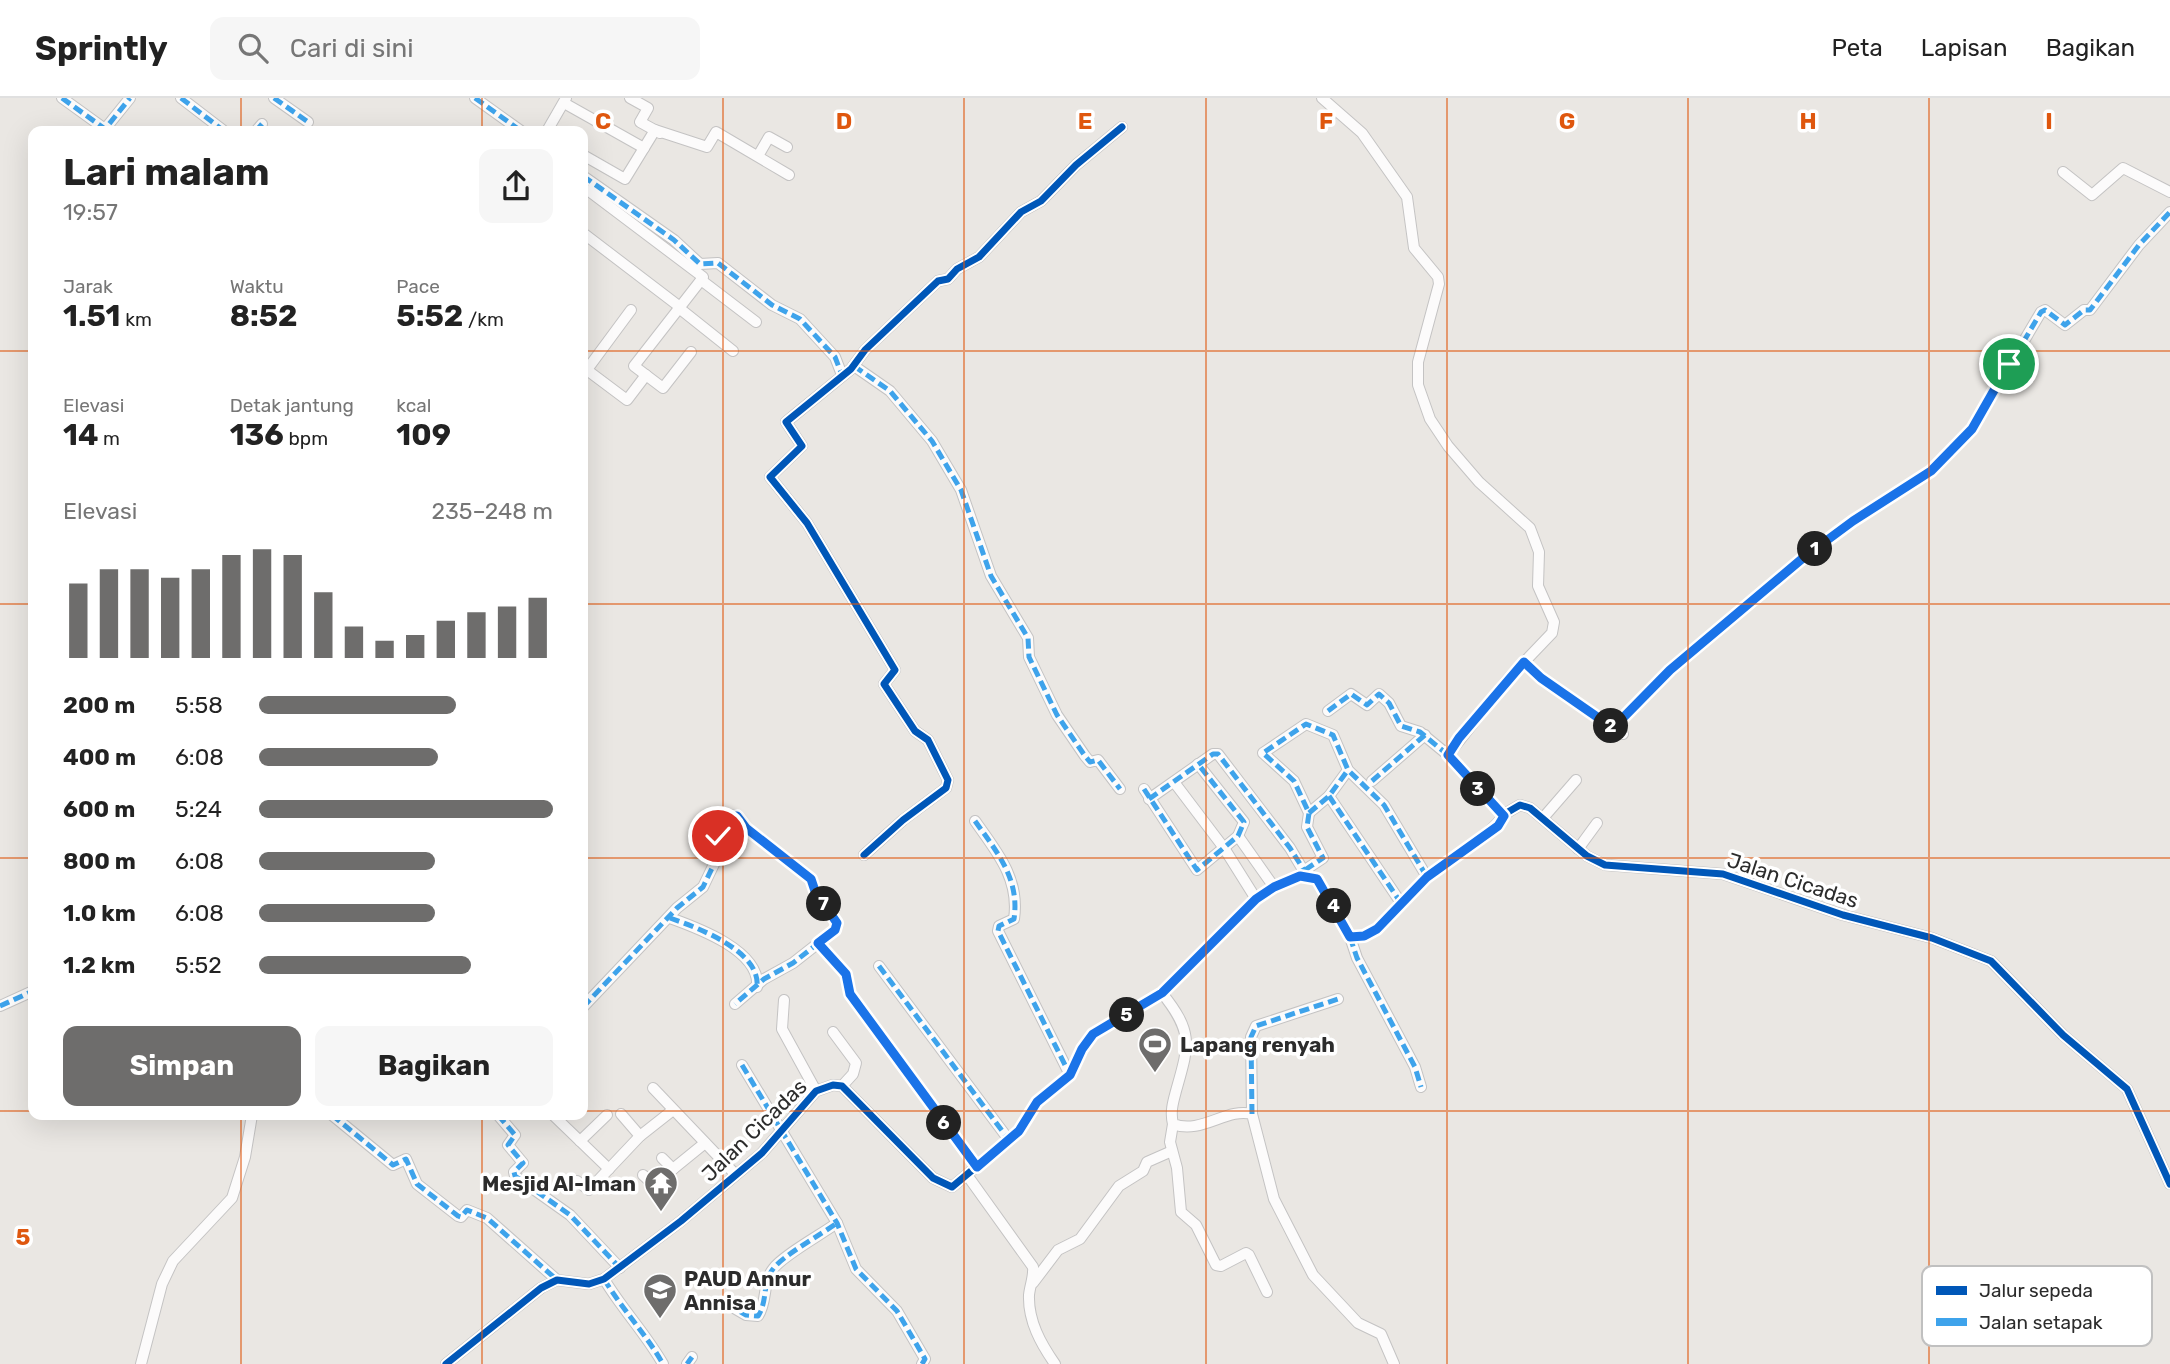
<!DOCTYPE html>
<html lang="id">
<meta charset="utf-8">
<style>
:root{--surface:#fff;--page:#f6f6f6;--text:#222;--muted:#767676;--line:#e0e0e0;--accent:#6e6d6c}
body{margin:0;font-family:Rubik,sans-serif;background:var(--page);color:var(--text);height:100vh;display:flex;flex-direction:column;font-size:26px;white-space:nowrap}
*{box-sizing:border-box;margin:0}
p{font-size:23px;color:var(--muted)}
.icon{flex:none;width:38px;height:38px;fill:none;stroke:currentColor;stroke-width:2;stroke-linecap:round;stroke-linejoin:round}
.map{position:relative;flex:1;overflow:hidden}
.side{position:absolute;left:28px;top:28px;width:560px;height:994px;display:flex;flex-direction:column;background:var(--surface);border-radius:14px;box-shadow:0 7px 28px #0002}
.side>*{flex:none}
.pin{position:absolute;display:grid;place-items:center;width:60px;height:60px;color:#fff;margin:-30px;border:4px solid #fff;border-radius:50%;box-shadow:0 2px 7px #0007}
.km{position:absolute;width:35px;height:35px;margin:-18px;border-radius:50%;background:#222;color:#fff;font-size:19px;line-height:35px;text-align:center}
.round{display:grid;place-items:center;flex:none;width:74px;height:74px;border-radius:14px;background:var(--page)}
.overview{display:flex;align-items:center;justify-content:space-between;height:119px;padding:0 35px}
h1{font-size:38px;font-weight:700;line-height:52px}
.figures{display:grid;grid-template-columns:repeat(3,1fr);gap:10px;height:119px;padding:7px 35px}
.figures div{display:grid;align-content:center}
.figures b{font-size:30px;font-weight:700}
.figures small{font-size:19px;font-weight:400}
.figures p{font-size:19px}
.chart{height:196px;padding:14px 35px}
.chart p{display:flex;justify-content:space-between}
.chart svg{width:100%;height:126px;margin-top:7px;stroke:var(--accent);stroke-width:6}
.cta{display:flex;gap:14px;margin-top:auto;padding:14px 35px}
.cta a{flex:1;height:80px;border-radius:14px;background:var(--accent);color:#fff;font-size:28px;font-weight:700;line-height:80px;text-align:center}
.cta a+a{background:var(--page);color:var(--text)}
ul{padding:0 35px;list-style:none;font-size:23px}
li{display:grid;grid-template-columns:112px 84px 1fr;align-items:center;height:52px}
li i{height:18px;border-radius:9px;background:var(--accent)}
header{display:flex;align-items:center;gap:42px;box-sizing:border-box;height:98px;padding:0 35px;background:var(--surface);border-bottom:2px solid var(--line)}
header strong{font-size:33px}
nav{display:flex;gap:38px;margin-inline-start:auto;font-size:24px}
.search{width:490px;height:63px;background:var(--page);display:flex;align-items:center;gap:18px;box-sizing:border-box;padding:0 24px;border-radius:14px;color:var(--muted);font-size:26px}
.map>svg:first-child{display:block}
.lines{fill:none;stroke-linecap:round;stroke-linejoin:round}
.street-casing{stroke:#c4c3c3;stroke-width:12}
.street{stroke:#fcfbfb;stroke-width:10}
.quiet{stroke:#3ea3eb;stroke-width:5;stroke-dasharray:10 5;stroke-linecap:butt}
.cycleway-casing{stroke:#fff;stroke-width:11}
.cycleway{stroke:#0057b8;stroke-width:7}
.route-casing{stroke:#fff;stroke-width:14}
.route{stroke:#1a73e8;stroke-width:9}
.grid{fill:none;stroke:#df570e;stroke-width:2;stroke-opacity:0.55}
.labels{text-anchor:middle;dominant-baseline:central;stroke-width:7;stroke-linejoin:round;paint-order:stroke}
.street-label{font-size:21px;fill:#2c2c2c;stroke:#fff}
.poi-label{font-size:21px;font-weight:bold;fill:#2c2c2c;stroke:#fff;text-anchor:start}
.key{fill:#fff;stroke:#c0c0c0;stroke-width:2}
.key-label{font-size:19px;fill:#2c2c2c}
.grid-label{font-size:23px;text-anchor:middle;font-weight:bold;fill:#df570e;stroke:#fff;stroke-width:7;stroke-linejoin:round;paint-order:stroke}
</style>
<header>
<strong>Sprintly</strong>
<div class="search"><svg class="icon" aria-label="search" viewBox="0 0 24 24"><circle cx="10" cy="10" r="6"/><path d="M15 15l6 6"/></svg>Cari di sini</div>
<nav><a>Peta</a><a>Lapisan</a><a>Bagikan</a></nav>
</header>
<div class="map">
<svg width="2170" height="1266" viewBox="0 0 2170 1266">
<rect width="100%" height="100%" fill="#eae7e3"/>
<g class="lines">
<g class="street-casing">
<g id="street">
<path d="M62,0l43,31 25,-31"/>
<path d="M181,0l43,33"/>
<path d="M274,0l34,24"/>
<path d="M475,0l46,33"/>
<path d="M630,0l18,10 -8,14 20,11"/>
<path d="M1322,0l40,35 45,64 7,51 24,29 1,7 -21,78v23l12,34 18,27 31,36 51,46 9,24 -1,34 16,36 -2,11 -44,46 -60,76 56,61"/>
<path d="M564,5l80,45"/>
<path d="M256,33l6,-7"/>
<path d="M547,33l19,-33"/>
<path d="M583,57l42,24 30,-49 52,17 9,-15 73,43"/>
<path d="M758,58l11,-19 18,10"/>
<path d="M2063,74l29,23 31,-27 47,24"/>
<path d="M583,78l91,64 26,24 18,-1 54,42 28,14 35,38 7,18"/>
<path d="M589,93l114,86 -2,3"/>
<path d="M583,135l97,74"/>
<path d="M679,210l54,43"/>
<path d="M691,254l-28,36 -29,-22 67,-86 55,42"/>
<path d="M854,268l36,25 42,50 29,49 30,86 37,62 1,19 28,58 28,41 5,6 8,-2 22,29"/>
<path d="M583,269l44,33 19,-25"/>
<path d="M583,277l48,-65"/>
<path d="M1524,564l17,16 82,56"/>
<path d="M1328,613l23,-17 16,11 12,-11 10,9 12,23 19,6 28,23"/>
<path d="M1613,630l57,-58 133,-112 50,-37 78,-50 41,-42 69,-117 4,-2 20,15 19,-15h6l49,-65 31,-33"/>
<path d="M1372,683l53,-46"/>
<path d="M1174,684l50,66 32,51"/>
<path d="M1144,691l53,81 41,-34 6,-14 -46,-58"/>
<path d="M1329,698l72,107"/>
<path d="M1149,701l64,-45h5l72,94 16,27"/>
<path d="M1309,715l20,-17 19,-26"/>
<path d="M1543,720l33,-38"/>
<path d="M975,723c22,31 45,58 39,98l-15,7 -1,5 72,144"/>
<path d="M1238,738l36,51"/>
<path d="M1578,751l19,-26"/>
<path d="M864,757l39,-35 43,-32 2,-8 -20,-40 -13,-9 -31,-47 11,-14 -88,-147 -37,-46 32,-31 -16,-24 65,-53 14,-19 73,-69 10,-2 9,-10 22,-12 42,-45 20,-11 35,-36 46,-38"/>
<path d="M1305,772l18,-12 -16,-31 2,-14 -15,-32 -31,-28 43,-29 27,11 15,35 36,35 43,72"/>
<path d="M670,820c28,10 91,33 87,69"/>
<path d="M1350,839l7,21 58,109 6,20"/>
<path d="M818,845l28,31 4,20 127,173"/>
<path d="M879,868l130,174"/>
<path d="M1162,895c32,40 27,52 14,98 -3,11 -6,21 -3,33 28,11 54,-17 79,-10l22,85 39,76 45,48 23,11 13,30"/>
<path d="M784,902l-2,29 34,62"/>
<path d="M0,908l33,-15"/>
<path d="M583,909l94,-99 26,-21 12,-25 -8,-10 28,-37 11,13 65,51 4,12 22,32 -2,7 -42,33 -29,16 -29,25"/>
<path d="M833,934l23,31 -3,11 -11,12"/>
<path d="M742,967l95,158 19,46 41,42 28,48 -3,5"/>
<path d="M653,990l82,86"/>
<path d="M621,1016l19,22"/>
<path d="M1252,1016l-1,-77 5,-11 82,-27"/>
<path d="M332,1017l61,50 13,-6 11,25 41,32 3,1 6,-7 20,8 70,62"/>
<path d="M498,1017l17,20 -7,10 15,18 -9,9 1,4 55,39 50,53"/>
<path d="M553,1017l56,54"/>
<path d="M1173,1026l-3,18 7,26 4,44 15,13 20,40 5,1 25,-13 3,2 18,37"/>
<path d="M580,1043l27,-26"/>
<path d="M662,1060l11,11 32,-26"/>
<path d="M643,1077l12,11 18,-17"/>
<path d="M967,1077l66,92c1,10 -3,18 -4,28 -1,26 12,49 26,69"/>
<path d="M577,1083l12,9 51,-54 33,-26"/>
<path d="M604,1181c18,30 42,55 59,85"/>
<path d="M1033,1185l25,-33 22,-11 39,-53 24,-15 4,-9 25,-11"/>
<path d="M727,1206l19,11 12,1c10,-15 4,-33 15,-47 9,-13 49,-35 64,-46"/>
<path d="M141,1266l21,-80 11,-23 59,-63 13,-41 7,-42"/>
<path d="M446,1266l95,-76 16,-8 32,4 15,-5 77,-58 81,-68 54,-62 17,-6 9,1 91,92 19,9 67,-56 18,-29 33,-27 12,-26 11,-15 69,-41 94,-94 18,-12 26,-11 17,3 33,58 14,-1 13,-7 50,-52 58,-41 23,-24 12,-7 10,3 57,48 18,9 118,9 120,41 89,23 59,23 72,74 64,54 43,95"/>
<path d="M687,1266l5,-7"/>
</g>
</g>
<use href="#street" class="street"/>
<g class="quiet">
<path d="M62,0l43,31 25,-31"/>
<path d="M181,0l43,33"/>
<path d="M274,0l34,24"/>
<path d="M475,0l46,33"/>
<path d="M256,33l6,-7"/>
<path d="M583,78l91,64 26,24 18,-1 54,42 28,14 35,38 7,18"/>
<path d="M854,268l36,25 42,50 29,49 30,86 37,62 1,19 28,58 28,41 5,6 8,-2 22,29"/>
<path d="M1524,564l17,16 82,56"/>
<path d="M1328,613l23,-17 16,11 12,-11 10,9 12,23 19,6 28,23"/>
<path d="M1613,630l57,-58 133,-112 50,-37 78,-50 41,-42 69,-117 4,-2 20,15 19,-15h6l49,-65 31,-33"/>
<path d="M1372,683l53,-46"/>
<path d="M1144,691l53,81 41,-34 6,-14 -46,-58"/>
<path d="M1329,698l72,107"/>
<path d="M1149,701l64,-45h5l72,94 17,27"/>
<path d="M1309,715l20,-17 19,-26"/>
<path d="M975,723c22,31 45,58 39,98l-15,7 -1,5 72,144"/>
<path d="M1305,772l18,-12 -16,-31 2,-14 -15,-32 -31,-28 43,-29 27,11 15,35 36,35 43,72"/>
<path d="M670,820c28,10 91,33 87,69"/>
<path d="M1350,839l7,21 58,109 6,20"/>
<path d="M818,845l28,31 4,20 127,173"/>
<path d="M879,868l130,174"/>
<path d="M0,908l33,-15"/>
<path d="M583,909l94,-99 26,-21 12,-25 -8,-10 28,-37 11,13 65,51 4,12 22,32 -2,7 -42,33 -29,16 -29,25"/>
<path d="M742,967l95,158 19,46 41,42 28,48 -3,5"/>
<path d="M1252,1016l-1,-77 5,-11 82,-27"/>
<path d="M332,1017l61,50 13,-6 11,25 41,32 3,1 6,-7 20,8 70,62"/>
<path d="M498,1017l17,20 -7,10 15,18 -9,9 1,4 55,39 50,53"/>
<path d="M604,1181c18,30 42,55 59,85"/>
<path d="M727,1206l19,11 12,1c10,-15 4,-33 15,-47 9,-13 49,-35 64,-46"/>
<path d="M687,1266l5,-7"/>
</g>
<g class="cycleway-casing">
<g id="cycleway">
<path d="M864,757l39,-35 43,-32 2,-8 -20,-40 -13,-9 -31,-47 11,-14 -88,-147 -37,-46 32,-31 -16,-24 65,-53 14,-19 73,-69 10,-2 9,-10 22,-12 42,-45 20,-11 35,-36 46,-38"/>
<path d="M446,1266l95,-76 16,-8 32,4 15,-5 77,-58 81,-68 54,-62 17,-6 9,1 91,92 19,9 67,-56 18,-29 33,-27 12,-26 11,-15 69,-41 94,-94 18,-12 26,-11 17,3 33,58 14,-1 13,-7 50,-52 58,-41 23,-24 12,-7 10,3 57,48 18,9 118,9 120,41 89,23 59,23 72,74 64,54 43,95"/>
</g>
</g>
<use href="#cycleway" class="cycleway"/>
</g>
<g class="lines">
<g class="route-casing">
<path id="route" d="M718,738l14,-19 5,-1 9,12 65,51 4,12 22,32 -2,7 -17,13 28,31 4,20 127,173 42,-36 18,-29 33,-27 12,-26 11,-15 69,-41 94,-94 18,-12 26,-11 17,3 33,58 14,-1 13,-7 50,-52 71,-51 6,-10 -56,-61 11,-17 65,-76 17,16 72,50 57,-58 133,-112 50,-37 78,-50 41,-42 37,-65"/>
</g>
<use href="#route" class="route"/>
</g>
<path class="grid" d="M241,0v33M482,0v33M723,0v1266M964,0v1266M1206,0v1266M1447,0v1266M1688,0v1266M1929,0v1266M0,253h33M583,253h1587M0,506h33M583,506h1587M0,760h33M583,760h1587M0,1013h33M583,1013h1587M241,1017v249M482,1017v249"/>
<defs>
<g id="stadium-pin" transform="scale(1.75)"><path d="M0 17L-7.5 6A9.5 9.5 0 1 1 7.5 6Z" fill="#6e6d6c" stroke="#fff"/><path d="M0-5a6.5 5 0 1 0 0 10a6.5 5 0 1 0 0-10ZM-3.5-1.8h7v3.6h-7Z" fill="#fff"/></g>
<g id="temple-pin" transform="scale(1.75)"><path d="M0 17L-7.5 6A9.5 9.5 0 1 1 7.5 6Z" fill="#6e6d6c" stroke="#fff"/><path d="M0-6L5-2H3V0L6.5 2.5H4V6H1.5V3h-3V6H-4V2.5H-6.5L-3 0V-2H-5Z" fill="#fff"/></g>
<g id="school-pin" transform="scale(1.75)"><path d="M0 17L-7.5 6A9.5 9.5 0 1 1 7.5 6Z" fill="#6e6d6c" stroke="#fff"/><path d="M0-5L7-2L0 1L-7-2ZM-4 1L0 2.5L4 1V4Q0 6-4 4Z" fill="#fff"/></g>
</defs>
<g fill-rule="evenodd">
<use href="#stadium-pin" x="1155" y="946"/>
<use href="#temple-pin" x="661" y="1085"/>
<use href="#school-pin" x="660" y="1192"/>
</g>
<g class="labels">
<g class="street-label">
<text transform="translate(1793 782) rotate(18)">Jalan Cicadas</text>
<text transform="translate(754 1032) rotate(-44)">Jalan Cicadas</text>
</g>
<g class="poi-label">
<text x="1180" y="946">Lapang renyah</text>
<text x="636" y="1085" text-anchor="end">Mesjid Al-Iman</text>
<text x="684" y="1180">PAUD Annur<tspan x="684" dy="24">Annisa</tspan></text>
</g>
</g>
<rect x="1922" y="1168" width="230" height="80" rx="10" class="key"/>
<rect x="1936" y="1188" width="31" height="9" fill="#0057b8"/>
<rect x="1936" y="1220" width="31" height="8" fill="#3ea3eb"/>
<g class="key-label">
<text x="1979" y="1199">Jalur sepeda</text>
<text x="1979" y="1231">Jalan setapak</text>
</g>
<g class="grid-label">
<text x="603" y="31">C</text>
<text x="844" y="31">D</text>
<text x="1085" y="31">E</text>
<text x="1326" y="31">F</text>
<text x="1567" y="31">G</text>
<text x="1808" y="31">H</text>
<text x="2049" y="31">I</text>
<text x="23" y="1147">5</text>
</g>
</svg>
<div class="pin" style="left:2009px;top:266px;background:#1e9e55"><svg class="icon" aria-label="arrive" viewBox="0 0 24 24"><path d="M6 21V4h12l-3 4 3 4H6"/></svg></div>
<div class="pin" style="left:718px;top:738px;background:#d93025"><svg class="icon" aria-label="check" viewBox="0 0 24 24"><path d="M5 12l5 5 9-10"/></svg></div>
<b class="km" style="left:1815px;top:451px">1</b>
<b class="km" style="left:1611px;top:628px">2</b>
<b class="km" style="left:1478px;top:691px">3</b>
<b class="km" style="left:1334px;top:808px">4</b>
<b class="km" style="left:1127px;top:917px">5</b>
<b class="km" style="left:944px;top:1025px">6</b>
<b class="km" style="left:824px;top:806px">7</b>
<section class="side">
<div class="overview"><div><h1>Lari malam</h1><p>19:57</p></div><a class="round"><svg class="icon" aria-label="share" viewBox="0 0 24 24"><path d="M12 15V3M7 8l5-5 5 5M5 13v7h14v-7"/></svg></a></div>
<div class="figures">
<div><p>Jarak</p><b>1.51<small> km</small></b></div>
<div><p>Waktu</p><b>8:52</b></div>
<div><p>Pace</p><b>5:52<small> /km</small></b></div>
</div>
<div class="figures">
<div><p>Elevasi</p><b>14<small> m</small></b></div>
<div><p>Detak jantung</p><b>136<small> bpm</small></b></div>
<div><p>kcal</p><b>109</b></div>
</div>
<div class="chart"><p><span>Elevasi</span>235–248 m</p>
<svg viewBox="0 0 160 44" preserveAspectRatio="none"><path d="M5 44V18M15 44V13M25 44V13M35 44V16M45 44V13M55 44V8M65 44V6M75 44V8M85 44V21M95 44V33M105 44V38M115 44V36M125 44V31M135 44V28M145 44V26M155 44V23"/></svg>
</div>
<ul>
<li><b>200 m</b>5:58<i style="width:67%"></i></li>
<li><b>400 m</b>6:08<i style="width:61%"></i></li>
<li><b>600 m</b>5:24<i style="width:100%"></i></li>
<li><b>800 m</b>6:08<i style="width:60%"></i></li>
<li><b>1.0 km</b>6:08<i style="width:60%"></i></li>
<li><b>1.2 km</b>5:52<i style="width:72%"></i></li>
</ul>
<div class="cta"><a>Simpan</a><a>Bagikan</a></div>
</section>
</div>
